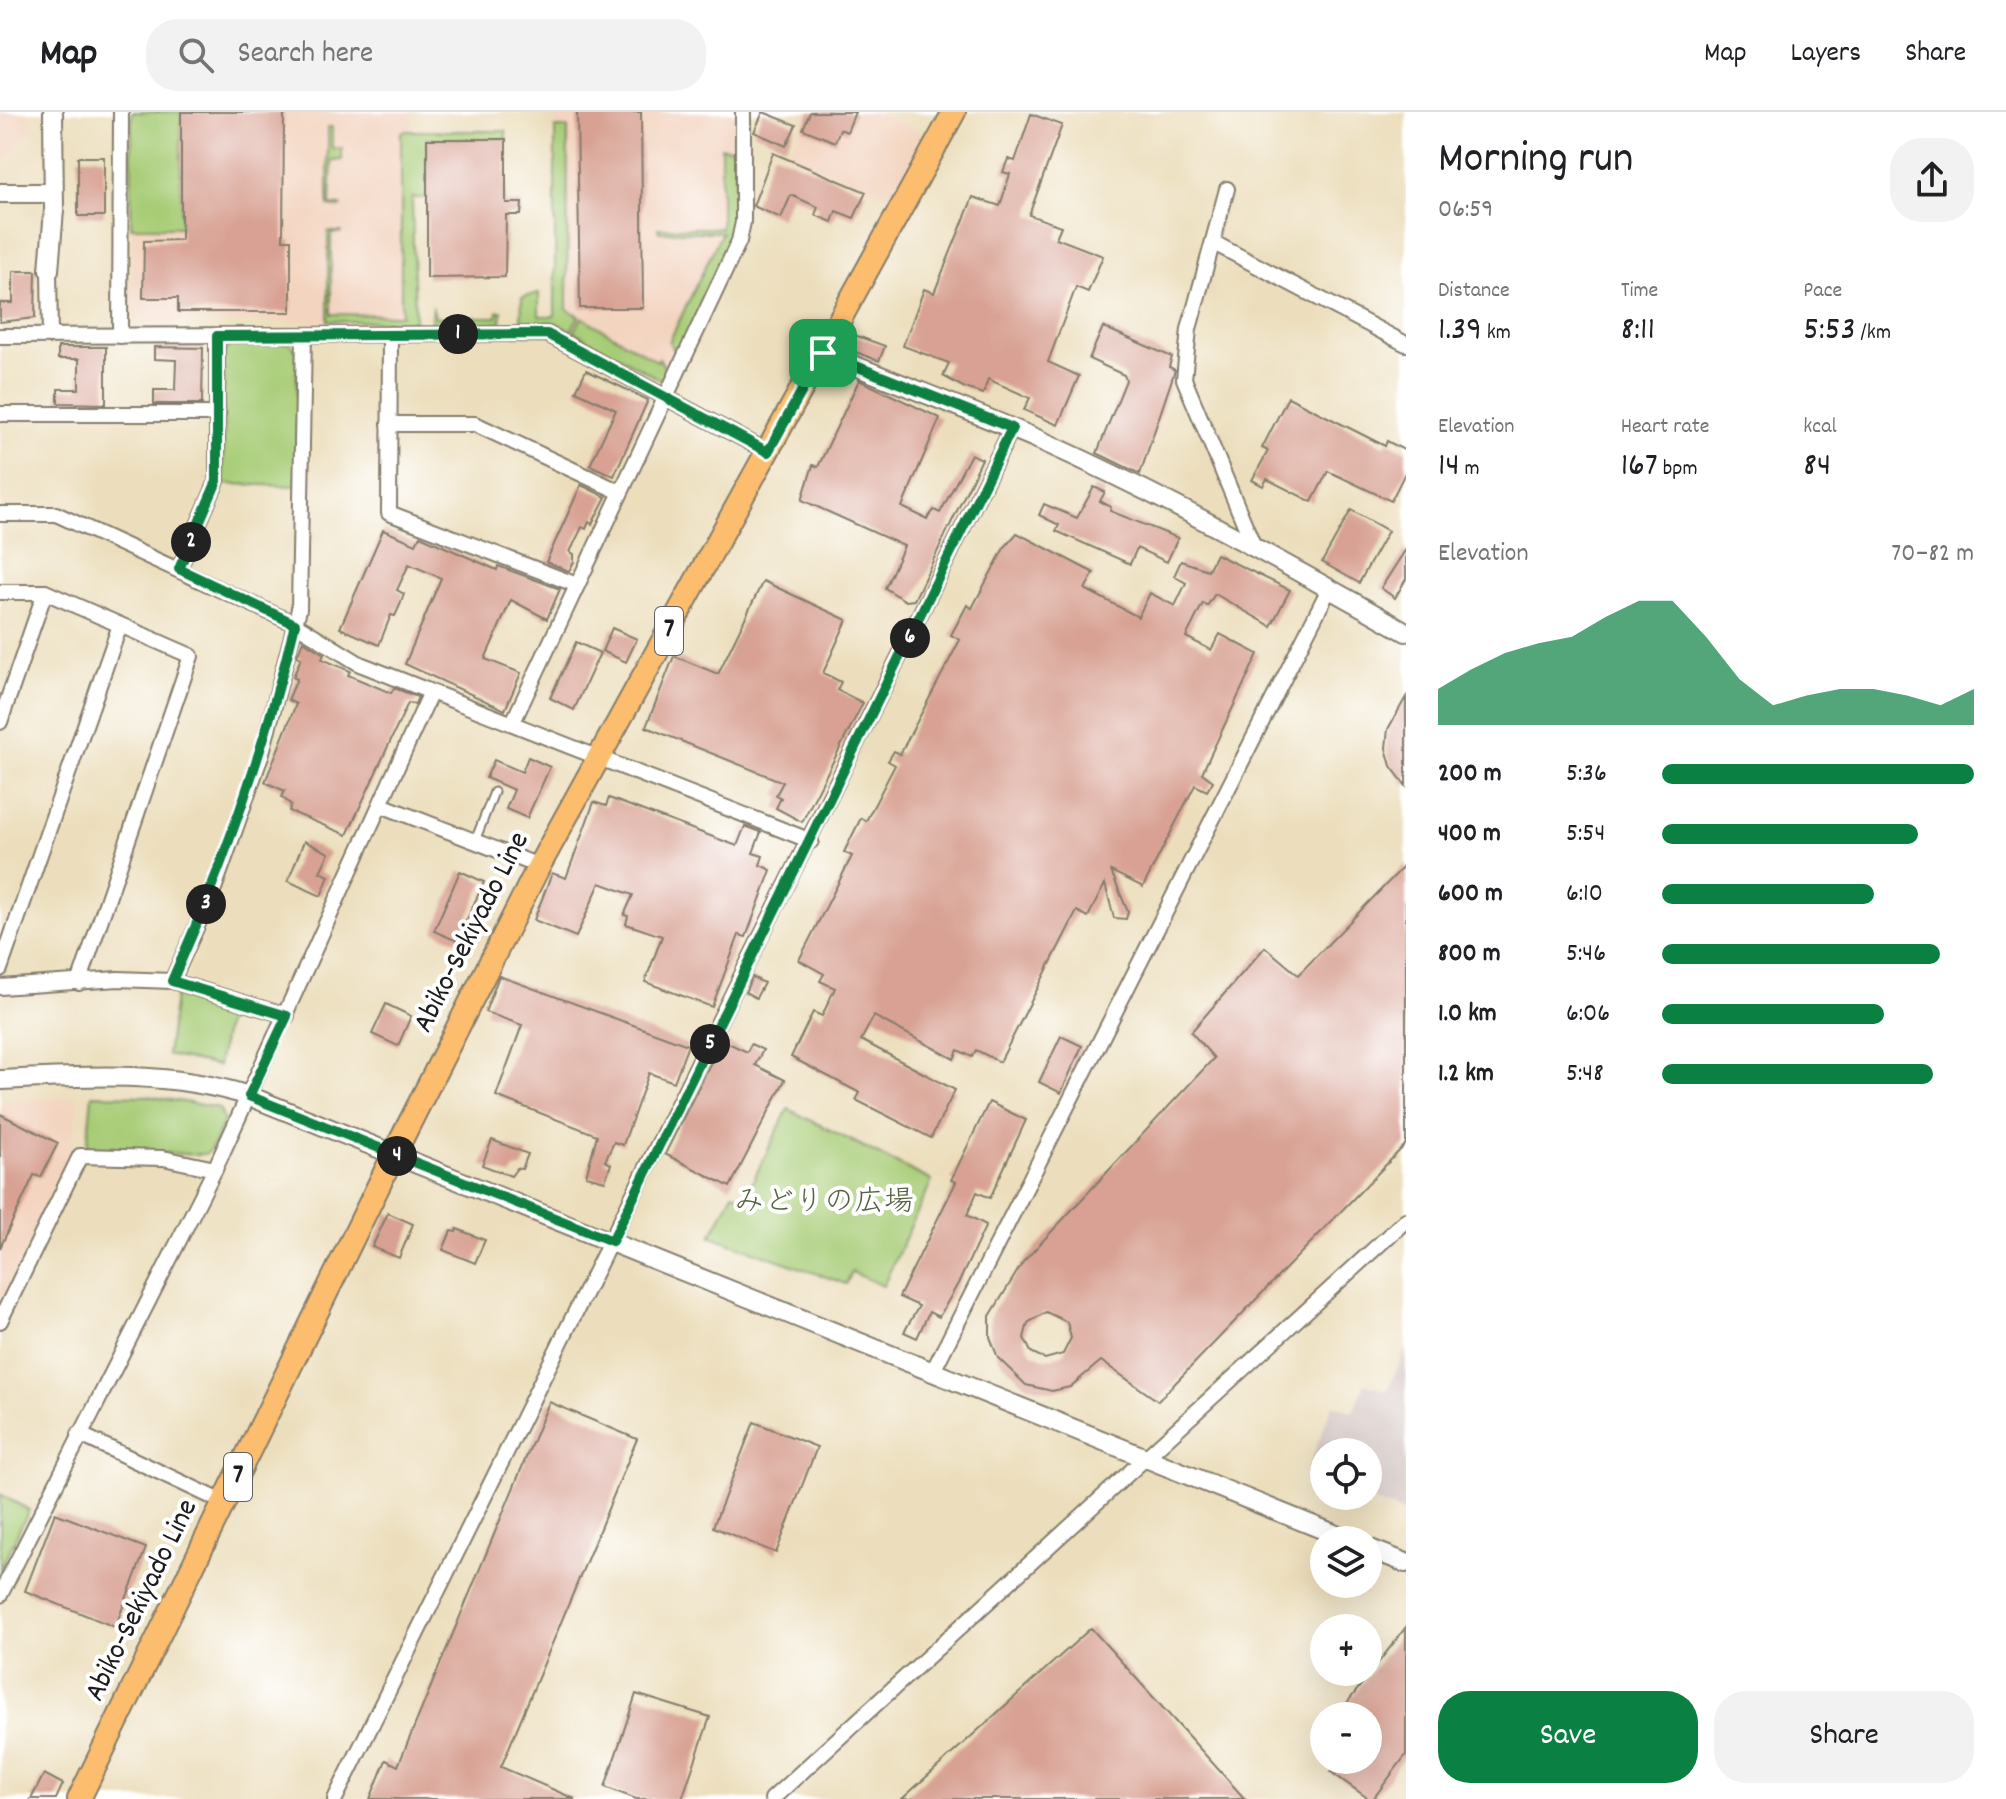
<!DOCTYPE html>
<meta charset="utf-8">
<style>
:root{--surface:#fff;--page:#f2f2f2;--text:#202124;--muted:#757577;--line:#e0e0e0;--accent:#0b8043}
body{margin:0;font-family:Dekko,"Klee One",sans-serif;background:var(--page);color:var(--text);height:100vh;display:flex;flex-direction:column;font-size:30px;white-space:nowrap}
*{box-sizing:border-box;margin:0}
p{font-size:26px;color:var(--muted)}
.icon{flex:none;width:44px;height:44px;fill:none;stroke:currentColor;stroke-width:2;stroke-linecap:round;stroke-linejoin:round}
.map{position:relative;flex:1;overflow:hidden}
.side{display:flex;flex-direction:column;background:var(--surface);width:600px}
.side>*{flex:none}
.fabs{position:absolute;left:1310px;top:1326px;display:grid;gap:16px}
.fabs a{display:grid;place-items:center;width:72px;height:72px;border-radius:50%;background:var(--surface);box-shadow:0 8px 32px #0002;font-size:40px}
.pin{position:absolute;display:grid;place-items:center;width:68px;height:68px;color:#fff;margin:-34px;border-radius:16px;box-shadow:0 4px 12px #0006}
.km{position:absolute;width:40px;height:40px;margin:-20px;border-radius:50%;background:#222;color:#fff;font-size:22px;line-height:40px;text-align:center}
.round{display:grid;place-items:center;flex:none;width:84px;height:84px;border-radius:32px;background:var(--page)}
.head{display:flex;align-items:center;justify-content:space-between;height:136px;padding:0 32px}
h1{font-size:44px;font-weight:600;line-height:60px}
.stats{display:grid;grid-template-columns:repeat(3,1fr);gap:12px;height:136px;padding:8px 32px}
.stats div{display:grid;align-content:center}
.stats b{font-size:34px;font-weight:600}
.stats small{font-size:22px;font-weight:400}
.stats p{font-size:22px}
.chart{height:224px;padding:16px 32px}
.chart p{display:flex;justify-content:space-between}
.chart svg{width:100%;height:144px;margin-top:8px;fill:var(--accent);opacity:.7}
.action{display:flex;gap:16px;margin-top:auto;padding:16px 32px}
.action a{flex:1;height:92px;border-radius:32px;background:var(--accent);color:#fff;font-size:32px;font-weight:600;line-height:92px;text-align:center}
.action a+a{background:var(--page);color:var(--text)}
ul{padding:0 32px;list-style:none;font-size:26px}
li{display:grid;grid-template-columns:128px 96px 1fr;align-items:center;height:60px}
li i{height:20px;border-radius:10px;background:var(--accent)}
header{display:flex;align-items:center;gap:48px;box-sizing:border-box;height:112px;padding:0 40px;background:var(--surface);border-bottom:2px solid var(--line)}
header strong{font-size:38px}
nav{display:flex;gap:44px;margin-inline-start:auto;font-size:28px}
.search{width:560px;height:72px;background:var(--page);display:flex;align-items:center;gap:20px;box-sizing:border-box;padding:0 28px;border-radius:32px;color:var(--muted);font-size:30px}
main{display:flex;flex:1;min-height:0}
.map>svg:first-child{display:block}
.built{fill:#f3d4bf}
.industrial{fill:#cfc0bb}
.green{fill:#a7cc76;stroke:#627449;stroke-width:2}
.building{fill:#d8a193;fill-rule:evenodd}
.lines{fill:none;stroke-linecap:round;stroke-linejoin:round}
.service-casing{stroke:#847d6c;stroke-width:11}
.minor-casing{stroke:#847d6c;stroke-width:18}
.tertiary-casing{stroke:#847d6c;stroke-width:22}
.primary-casing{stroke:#847d6c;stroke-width:26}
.service{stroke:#fff;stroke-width:7}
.minor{stroke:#fff;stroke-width:14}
.tertiary{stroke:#fff;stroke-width:18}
.primary{stroke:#fcbd6e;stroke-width:22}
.route-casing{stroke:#fff;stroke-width:16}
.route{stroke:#0b8043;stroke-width:10}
.labels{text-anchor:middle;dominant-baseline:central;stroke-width:8;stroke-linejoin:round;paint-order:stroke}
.shield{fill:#fff;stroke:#606060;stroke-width:2}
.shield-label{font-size:28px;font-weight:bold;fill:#1c1c1c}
.street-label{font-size:30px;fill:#1c1c1c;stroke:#fff}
.park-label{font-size:30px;fill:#546240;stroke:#fff}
</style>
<header>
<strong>Map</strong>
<div class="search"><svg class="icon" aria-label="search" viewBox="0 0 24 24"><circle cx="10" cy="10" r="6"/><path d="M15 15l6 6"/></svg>Search here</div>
<nav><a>Map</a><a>Layers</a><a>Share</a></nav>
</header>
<main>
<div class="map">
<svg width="1406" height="1687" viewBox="0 0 1406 1687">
<rect width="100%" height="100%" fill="#fff"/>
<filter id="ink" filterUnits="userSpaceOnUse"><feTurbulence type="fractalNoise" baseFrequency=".0125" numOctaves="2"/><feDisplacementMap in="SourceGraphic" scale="16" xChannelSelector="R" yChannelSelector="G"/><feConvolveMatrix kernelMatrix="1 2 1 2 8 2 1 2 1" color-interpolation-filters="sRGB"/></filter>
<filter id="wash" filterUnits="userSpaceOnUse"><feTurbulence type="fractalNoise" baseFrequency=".006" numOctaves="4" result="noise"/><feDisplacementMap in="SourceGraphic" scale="32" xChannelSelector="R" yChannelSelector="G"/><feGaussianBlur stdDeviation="1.8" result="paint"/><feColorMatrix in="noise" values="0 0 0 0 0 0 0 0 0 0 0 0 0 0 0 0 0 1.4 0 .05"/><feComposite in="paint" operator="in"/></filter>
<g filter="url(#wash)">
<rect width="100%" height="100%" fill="#ecdebc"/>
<g class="built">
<path d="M0,0h30v23l-30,31z"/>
<path d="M132,0h280l3,210h-275l-9,-8z"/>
<path d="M555,0h181v114l-67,149 -10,4 -105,-57z"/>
<path d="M807,0h66l53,22 -34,64 -102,-43z"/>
<path d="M78,985l-7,57 -71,151v-203z"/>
</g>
<path class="industrial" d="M1406,1236v166l-44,-18h6v-44h-44v29l-18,-8 27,-69 20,8 12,-29 22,8z"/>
<g class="green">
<path d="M132,0h49v115h-50z"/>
<path d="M328,15h4v21l10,1v11l-10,1 -2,44 12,1 -2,2 -12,-2z"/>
<path d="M555,16h13l-1,181 12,7 -8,15 -17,-9h-33l1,-25 17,-4v23h16z"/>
<path d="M404,19h102v8h-79v59h-15l3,124 -87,-1v-89h14l-11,2v80l70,1v-182z"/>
<path d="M721,35l10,1 5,7 -2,82 -56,119 -9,-14 53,-110h-63l-1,-4h63z"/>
<path d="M432,193l3,12h62l1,-6h4l-1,12h-70z"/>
<path d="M582,205l75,44 2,-3 10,17 -10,4 -85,-47z"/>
<path d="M233,230l56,1 8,8v135l-74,-2 1,-133z"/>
<path d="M176,877l54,13 -12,64 -51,-11z"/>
<path d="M92,983l55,1 72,12 5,12c-4,9 -9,27 -17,33 -7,5 -102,-6 -120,-5z"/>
<path d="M788,997l144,72 -49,105 -31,-14 -6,12 -135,-48 22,-43 12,4z"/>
<path d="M0,1382l29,16 -29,60z"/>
</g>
<g id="blocks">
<g class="building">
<path d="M181,0h103l-1,128h8v72h-113v-14h-35l1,-57 37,-1z"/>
<path d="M577,0h64l2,196h-63z"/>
<path d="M763,0l33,13 -10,21 -32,-14z"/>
<path d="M810,0h45l-8,20 -7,-3 -5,13 -32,-13z"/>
<path d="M1031,2l31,11 -33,90 32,11 -5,12 47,18 -15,36 -12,-5 -28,75 31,14 -21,49 -34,-15 6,-12 -42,-19 -5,15 -20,-7 -20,-11 6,-13 -46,-17 21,-57 10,4 39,-96 27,9 10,-32 -7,-2 5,-13 7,2z"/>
<path d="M427,27h79v64h16l-1,12h-15l-1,62 -78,1z"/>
<path d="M773,41l93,39 -12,26 -18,-7 -4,11 -17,-7 3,-8 -27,-12 -10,23 -28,-12z"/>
<rect x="78" y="45" width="26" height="59"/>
<path d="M13,159h23l-1,47 -35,4v-19h13z"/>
<path d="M1103,215l69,30 -3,10 6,3 -35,104 -43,-21 29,-73 -2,-5 -35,-16z"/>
<path d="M849,221l36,13 -6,15 -34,-13z"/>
<path d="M58,235h48v57l-48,-1v-14h21v-30h-21z"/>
<path d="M154,235l49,1 -1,56h-48v-14h21l1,-30 -22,-1z"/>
<path d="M586,258l62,30 -34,76 -24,-11 26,-55 -40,-19z"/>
<path d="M859,268l81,38 -38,89 25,12 7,-9 6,3 31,-59 11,5 -68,141 -8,1 -21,-13 19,-42 -102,-46 11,-35 5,2z"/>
<path d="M1288,285l97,49 2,-5 19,10v20l-15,30 -63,-30 -16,31 -45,-23 -4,7 -11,-6 16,-29 -6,-3z"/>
<path d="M581,373l25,12 -14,27 -3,-2 -3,7 -4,-2 -12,25 4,2v8l-5,9 -23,-9z"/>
<path d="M1094,375l11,5 -5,9 11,6 -1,4 68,27 -11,24 -30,-14 -7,16 -74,-33 3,-6 -20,-10 5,-11 33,14z"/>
<path d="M1351,398l37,21 -29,52 -37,-21z"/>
<path d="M383,418l33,14 4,-8 77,34 1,-4 62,23 -13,30 -36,-19 -26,59 36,14 -16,37 -100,-46 36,-86 -32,-14 -12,26 7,4 -4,11 -5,11 -4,-1 -12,30 -39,-17z"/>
<path d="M1017,421l77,40 -9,16 53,28 12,-24 25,13 11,-23 -12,-7 7,-15 27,9 8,-16 74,36 -19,36 -56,-32 -8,12 -4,-3 -17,34 25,13 9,-16 38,20 -56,119 11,8 -6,10 -12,-6 -52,102 -32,-16 17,41 -2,7 -12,-1 -9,-34 -17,33 -11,-6 -77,151 -24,-12 -4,7 -14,-7 -4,9 -80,-43 -13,24 94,50 -24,48 -75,-38 4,-7 -69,-36 22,-45 9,4 13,-28 -15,-7 4,-7 -25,-14 53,-104 -8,-4 17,-34 5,3 29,-56 -7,-4 6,-10 6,3 60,-114 -9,-5 16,-30 5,3 32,-60z"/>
<path d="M1406,437v30l-11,19 -14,-10z"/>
<path d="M763,469l84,39 -24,53 18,9 -4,8 26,13 -61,119 -26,-14 5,-10 -5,-3 7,-13 -137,-55 28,-71 44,18z"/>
<path d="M612,516l25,11 -11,23 -24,-11z"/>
<path d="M303,529l21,13 -2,5 28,12 -2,4 43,18 3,-5 24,9 -3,7 -7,-1 -61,132 -58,-24 2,-6 -9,-8 3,-6 -20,-9 31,-78 -8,-4 9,-21 -4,-2 8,-19 -4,-2z"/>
<path d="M576,530l24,11 -26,57 -24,-12z"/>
<path d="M1406,585v89l-15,-20 -5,-18 2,-19z"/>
<path d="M528,645l22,10 -23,51 -21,-9 8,-19 -28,-12 8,-18 28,12z"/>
<path d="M609,686l128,48 8,-20 16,6 -8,21 10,3 -3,9 11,5 -25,67 -7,-2 -27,72 -67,-25 17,-46 -36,-12 2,-8 -4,-1 9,-20 -33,-12 -24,54 -42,-17 18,-47 14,5 28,-76 12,4z"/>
<path d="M304,729l25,12 -9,19 9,4 -8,20 -33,-15z"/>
<path d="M1406,752v280l-248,257 -57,-40 -31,26 -18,4 -26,-6 -28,-27 -8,-21v-21l33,-54 191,-204 -23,-26 74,-85 33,28zM1046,1200l21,10 4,16 -8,16 -18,5 -14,-7 -7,-14 4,-15z"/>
<path d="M460,759l24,11 -27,59 -23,-10z"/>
<path d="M499,864l189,69 -14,37 -25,-9 -26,72 -9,-3 -9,19 6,3 -6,17 -19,-5 11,-41 -101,-39 26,-71 -37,-13z"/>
<path d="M752,865l12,6 -8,15 -11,-6z"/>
<path d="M386,892l25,12 -13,30 -26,-12z"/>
<path d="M1061,924l21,10 -21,47 -22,-11z"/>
<path d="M722,928l25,12 4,-8 12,6 -8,15 30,15 -55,107 -65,-33z"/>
<path d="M989,990l37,18 -36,78 -13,-6 -10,23 19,10 -26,55 -21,37 -10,-5 -12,26 -13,-6 15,-26 -20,-9 57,-115 -5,-2z"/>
<path d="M0,1002l58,29 -17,34 -7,-2 -34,73z"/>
<path d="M492,1028l36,14 -6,15 -5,-1 -6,8 -29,-11z"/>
<path d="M388,1101l25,11 -14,34 -27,-11z"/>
<path d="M457,1117l28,11 -10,23 -32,-13 8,-19 5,1z"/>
<path d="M549,1290l88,37 -136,328 74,32h-205l16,-39 12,6z"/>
<path d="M754,1310l63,25 -41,106 -63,-26z"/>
<path d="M55,1401l91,35 -31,79 -90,-36z"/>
<path d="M1406,1515v128l-33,44h-4l-38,-27 9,-12h28v-44h-31z"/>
<path d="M1091,1516l154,171h-343z"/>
<path d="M636,1582l74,23 -28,82h-46l-31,-12z"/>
<path d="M44,1662l19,10 -7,15h-25z"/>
</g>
</g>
</g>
<g filter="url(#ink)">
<use href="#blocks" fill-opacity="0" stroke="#847d6c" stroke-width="2"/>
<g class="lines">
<g class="service-casing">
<path id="service" d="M475,729l19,-49"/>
</g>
<g class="minor-casing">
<g id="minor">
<path d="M1227,77l-38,140 -5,50 71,170"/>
<path d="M1214,131l192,101"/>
<path d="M49,158l1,66"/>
<path d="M390,222l-1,179 188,72"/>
<path d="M0,224l547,-2 221,118"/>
<path d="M120,224l1,-224"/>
<path d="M0,302h218"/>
<path d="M389,312h86l145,68"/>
<path d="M0,402h56l239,110 65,40 451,177"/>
<path d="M179,457l38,-88v-145"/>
<path d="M0,480h45l146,64 -112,327"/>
<path d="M0,610l45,-130"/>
<path d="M513,610l226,-481 4,-19v-110"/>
<path d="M381,693l158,61"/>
<path d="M0,857l120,-344"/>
<path d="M172,869l43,-95 46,-130 38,-147 5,-274"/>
<path d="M0,875l118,-8 54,2 115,35"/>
<path d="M0,1209l80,-165 83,2 52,11"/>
<path d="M933,1259l396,-782"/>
<path d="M79,1322l146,69"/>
<path d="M0,1483l215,-426 216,-477"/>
<path d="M335,1687l677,-1371"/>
<path d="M772,1687l634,-579"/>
</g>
</g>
<g class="tertiary-casing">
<g id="tertiary">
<path d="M0,81h53"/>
<path d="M49,158l5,-60 -1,-98"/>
<path d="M823,241c73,30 148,57 221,89 124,56 244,123 362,190"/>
<path d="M0,968c86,-4 166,-10 249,16l1100,444"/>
<path d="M1368,1436l38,15"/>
</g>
</g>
<g class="primary-casing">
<path id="primary" d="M79,1687l315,-645 145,-288 415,-754"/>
</g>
<use href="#service" class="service"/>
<use href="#minor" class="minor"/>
<use href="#tertiary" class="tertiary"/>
<use href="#primary" class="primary"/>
</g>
</g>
<g class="lines" filter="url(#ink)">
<g class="route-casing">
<path id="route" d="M547,222l221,118 55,-99 189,75 -400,813 -363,-145 38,-80 -115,-35c52,-116 93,-233 123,-357l-116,-55 38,-88v-145z"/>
</g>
<use href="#route" class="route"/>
</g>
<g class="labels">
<g class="shield">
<rect x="655" y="495" width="28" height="48" rx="6"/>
<rect x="224" y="1341" width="28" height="48" rx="6"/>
</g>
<g class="shield-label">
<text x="669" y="519">7</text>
<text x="238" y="1365">7</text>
</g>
<g class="street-label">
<text transform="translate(473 821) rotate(-63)">Abiko-Sekiyado Line</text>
<text transform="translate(143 1489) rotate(-64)">Abiko-Sekiyado Line</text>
</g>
<g class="park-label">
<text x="824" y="1092">みどりの広場</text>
</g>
</g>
</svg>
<div class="fabs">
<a><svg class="icon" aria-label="locate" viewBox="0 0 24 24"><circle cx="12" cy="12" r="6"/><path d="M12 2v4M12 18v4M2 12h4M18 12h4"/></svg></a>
<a><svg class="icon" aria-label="layers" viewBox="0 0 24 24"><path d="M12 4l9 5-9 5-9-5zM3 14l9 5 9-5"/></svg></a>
<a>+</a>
<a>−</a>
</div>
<div class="pin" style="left:823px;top:241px;background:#1e9e55"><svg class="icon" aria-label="arrive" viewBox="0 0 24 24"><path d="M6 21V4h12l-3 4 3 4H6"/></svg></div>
<b class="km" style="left:458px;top:222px">1</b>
<b class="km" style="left:191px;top:430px">2</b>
<b class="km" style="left:206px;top:792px">3</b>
<b class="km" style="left:397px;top:1044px">4</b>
<b class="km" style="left:710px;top:932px">5</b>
<b class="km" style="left:910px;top:526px">6</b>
</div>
<section class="side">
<div class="head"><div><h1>Morning run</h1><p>06:59</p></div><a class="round"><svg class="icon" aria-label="share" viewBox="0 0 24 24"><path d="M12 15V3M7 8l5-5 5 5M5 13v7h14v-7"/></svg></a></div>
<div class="stats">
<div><p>Distance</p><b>1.39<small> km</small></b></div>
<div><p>Time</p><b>8:11</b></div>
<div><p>Pace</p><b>5:53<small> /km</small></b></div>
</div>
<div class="stats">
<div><p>Elevation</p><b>14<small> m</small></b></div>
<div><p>Heart rate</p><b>167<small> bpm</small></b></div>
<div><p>kcal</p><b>84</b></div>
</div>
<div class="chart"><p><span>Elevation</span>70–82 m</p>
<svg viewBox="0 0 160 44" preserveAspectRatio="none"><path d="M0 44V33L10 27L20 22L30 19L40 17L50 11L60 6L70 6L80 17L90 30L100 38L110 35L120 33L130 33L140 35L150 38L160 33V44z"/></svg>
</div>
<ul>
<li><b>200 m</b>5:36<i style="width:100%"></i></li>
<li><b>400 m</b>5:54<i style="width:82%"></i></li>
<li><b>600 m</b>6:10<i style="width:68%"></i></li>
<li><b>800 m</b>5:46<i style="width:89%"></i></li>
<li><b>1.0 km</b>6:06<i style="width:71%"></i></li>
<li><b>1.2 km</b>5:48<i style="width:87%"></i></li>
</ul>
<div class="action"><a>Save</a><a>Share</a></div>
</section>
</main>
